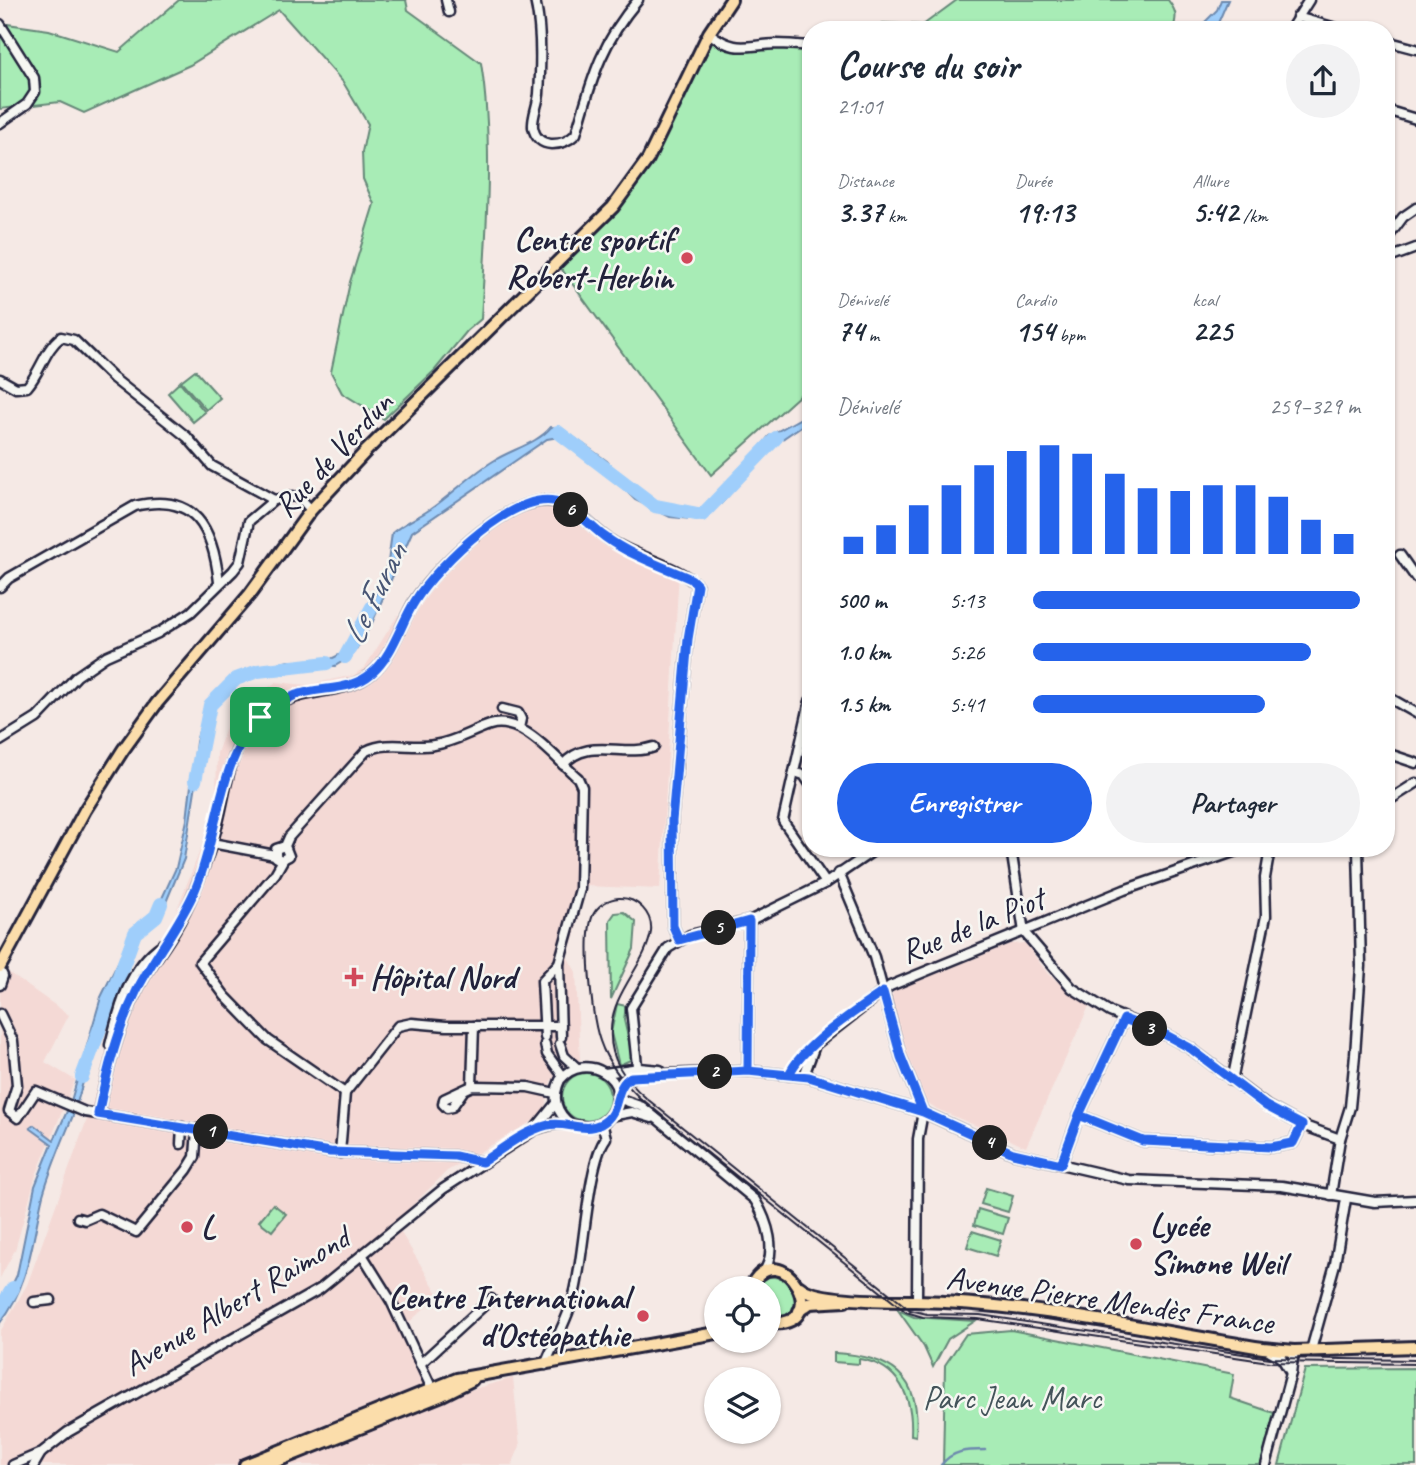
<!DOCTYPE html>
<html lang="fr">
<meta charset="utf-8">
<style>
:root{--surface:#fff;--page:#f2f2f3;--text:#1f2937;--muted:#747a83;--accent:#2563eb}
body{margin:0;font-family:Caveat,sans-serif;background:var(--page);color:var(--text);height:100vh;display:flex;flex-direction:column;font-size:26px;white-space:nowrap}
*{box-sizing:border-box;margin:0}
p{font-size:23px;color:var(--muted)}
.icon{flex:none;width:38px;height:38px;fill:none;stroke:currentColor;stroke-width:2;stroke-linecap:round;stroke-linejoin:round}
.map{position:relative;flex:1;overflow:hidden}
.side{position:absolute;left:802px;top:21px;width:593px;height:836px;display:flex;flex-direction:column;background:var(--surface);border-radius:28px;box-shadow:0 2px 5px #0004}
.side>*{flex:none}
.fabs{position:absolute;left:704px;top:1276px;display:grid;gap:14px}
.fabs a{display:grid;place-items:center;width:77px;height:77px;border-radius:50%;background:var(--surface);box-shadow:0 2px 5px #0004;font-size:35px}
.pin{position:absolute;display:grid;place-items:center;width:60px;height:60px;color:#fff;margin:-30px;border-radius:14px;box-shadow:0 4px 10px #0006}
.km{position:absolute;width:35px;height:35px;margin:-18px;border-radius:50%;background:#222;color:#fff;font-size:19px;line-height:35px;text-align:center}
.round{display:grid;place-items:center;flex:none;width:74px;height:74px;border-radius:37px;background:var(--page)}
.summary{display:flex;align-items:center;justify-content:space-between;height:119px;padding:0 35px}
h1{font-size:38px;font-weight:800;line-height:52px}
.stats{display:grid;grid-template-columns:repeat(3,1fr);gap:10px;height:119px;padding:7px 35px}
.stats div{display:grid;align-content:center}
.stats b{font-size:30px;font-weight:800}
.stats small{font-size:19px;font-weight:400}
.stats p{font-size:19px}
.chart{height:196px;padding:14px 35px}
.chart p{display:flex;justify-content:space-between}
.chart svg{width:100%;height:126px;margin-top:7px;stroke:var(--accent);stroke-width:6}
.cta{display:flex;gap:14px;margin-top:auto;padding:14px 35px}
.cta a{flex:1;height:80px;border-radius:42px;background:var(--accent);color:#fff;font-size:28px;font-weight:800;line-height:80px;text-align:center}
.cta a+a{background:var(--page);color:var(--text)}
ul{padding:0 35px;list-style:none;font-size:23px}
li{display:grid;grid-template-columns:112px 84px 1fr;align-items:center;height:52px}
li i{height:18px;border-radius:9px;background:var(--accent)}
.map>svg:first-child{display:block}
.built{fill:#f4d9d5}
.green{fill:#a8ecb6;stroke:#658778;stroke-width:2}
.water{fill:#9fcefb;stroke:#6d89ae;stroke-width:2}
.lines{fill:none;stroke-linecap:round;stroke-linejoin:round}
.stream{stroke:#6d89ae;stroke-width:2.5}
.river{stroke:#9fcefb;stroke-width:14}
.minor-casing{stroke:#22223b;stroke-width:13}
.major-casing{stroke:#22223b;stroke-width:16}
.minor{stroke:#f6f6f2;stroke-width:8}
.major{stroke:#fbddab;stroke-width:10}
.tram{stroke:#22223b;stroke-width:2}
.route-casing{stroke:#fff;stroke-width:14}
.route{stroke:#2563eb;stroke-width:9}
.poi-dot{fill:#d1495b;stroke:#f6f6f2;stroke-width:2.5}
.labels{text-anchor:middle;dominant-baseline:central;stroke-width:5;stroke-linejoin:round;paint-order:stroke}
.poi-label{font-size:33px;font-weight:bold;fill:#22223b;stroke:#f6f6f2;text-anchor:start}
.street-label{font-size:33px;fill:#22223b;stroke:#f6f6f2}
.park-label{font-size:33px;fill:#44545a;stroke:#f6f6f2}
.water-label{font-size:35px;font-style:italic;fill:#485675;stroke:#f6f6f2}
</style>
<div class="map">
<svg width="1416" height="1465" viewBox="0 0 1416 1465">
<rect width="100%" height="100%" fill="#f5e9e5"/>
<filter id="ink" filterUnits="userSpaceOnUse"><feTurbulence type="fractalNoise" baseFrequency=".0143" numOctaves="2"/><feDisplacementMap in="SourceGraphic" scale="14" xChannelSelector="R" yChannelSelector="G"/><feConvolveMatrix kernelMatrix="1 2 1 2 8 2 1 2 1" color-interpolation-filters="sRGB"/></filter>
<g filter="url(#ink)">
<g class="built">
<path d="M551,493l30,16 34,28 30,18 34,16 -19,318 -75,-3 -9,44 -9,26 9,16 4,88 -15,6 -14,15 -7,30 -8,8 -89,52 -52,52 44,72 -33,30 39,72 68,-19 7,68 -8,19h-512v-133l27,-47 64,-177 25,-97 27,-53 27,-31 33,-84 13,-48 1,-42 10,-28 20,-23 29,-20 31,3 47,-10 11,-8 33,-52h3l33,-45 33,-34 50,-35z"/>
<path d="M1025,943l23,31 41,32 -63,141 -89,-38 -16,-11 -33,-96 6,-11 116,-47z"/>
<path d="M5,970l64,45 -24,47 30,18 -39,95 -21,75 -15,28v-299z"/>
</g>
<g class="green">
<path d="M179,0h227l2,10 73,53c13,81 5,174 0,256l-14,12 -32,39 -51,49 -42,-26 -11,-21 19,-90 24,-78 -11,-25 -1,-27 6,-28 -25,-42 -64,-72 -89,55 -106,48 -24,-11 -60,7v-86l49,7 70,22z"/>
<path d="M957,0h211c9,12 9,16 5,30h-303l12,-7 41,2z"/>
<path d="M709,33l32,16 69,-3v340l-99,89 -153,-211 90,-105z"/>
<path d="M195,370l25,28 -14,12 -25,-29z"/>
<path d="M180,382l25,30 -12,10 -25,-29z"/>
<path d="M624,912l12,10 -2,27 -23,50 -1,-79 5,-7z"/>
<path d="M617,1004l9,2 -2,14 9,39 -14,6 -8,-32z"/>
<circle cx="586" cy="1097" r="24"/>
<path d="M986,1188l27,8 -5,16 -27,-8z"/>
<path d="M273,1204l13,10 -14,17 -13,-10z"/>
<path d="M978,1209l30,9 -5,16 -29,-9z"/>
<path d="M972,1231l29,9 -5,16 -29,-9z"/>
<path d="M767,1276l21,3 9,19c-3,17 -13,21 -29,21v-31h-13z"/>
<path d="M898,1310l16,7 61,4 -27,18 -15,28 -9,-20z"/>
<path d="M1011,1330l223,44 -4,24 44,15 -13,52h-318l2,-100 21,-31z"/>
<path d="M834,1353c56,3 88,22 82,83l-5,-1c2,-37 -11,-70 -52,-76v5l-25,-2z"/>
<path d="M1416,1368v97h-137l26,-96z"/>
</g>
<g class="water">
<path d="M1221,0h7l-13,30h-18l20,-20z"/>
<path d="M810,413v7l-48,33 -11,18 -30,33 -30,15 -21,-2 -35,-17 -49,-49 -27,-14 -12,2 -135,93 -40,91 -17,28 -10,9 -10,6 -36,-2 -36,8 -37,16 -11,13 -9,20 -22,138 -25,60 -22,17 -29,60 -31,107 -6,-2 30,-104 30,-61 21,-16 24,-52 11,-48 9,-78 11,-40 17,-19 12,-7 52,-15 35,2 20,-10 19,-26 26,-65 4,-29c12,-10 25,-15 37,-23 23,-15 42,-36 66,-50 18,-11 43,-17 56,-33l10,1 46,33 25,30 16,10 21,11 10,1 20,-4 20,-10 50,-63z"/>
<path d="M68,1109l6,4c-11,27 -23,54 -31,82 -11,45 -13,90 -43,128v-13l17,-35 18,-89 17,-42 -22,-16 4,-3 20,15z"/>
</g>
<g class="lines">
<path class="stream" d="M941,1465c12,-15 26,-15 44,-15"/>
<g class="river">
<path d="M558,432l97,74 47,9 74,-77"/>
<path d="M345,657l27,-50"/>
<path d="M195,781l15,-76 26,-26 22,-8 69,-8"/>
<path d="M82,1077l53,-144 21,-17 5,-12"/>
<path d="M0,1309l13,-21"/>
</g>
<g class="minor-casing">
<g id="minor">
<path d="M446,0l3,12"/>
<path d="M535,0c7,29 6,64 4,94 -1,10 -7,23 -6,33 4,23 30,20 43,7 16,-55 24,-89 62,-134"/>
<path d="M1297,17l46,13"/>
<path d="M0,24l34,54 1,14 -8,12 -27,19"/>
<path d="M1290,30l19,-30"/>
<path d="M709,33c27,21 37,12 68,11 11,0 22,1 33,2"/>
<path d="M1386,41l30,8"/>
<path d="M1386,110l30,9"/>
<path d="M1386,240l17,-23 13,-9"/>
<path d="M1386,256l3,2 27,-10"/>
<path d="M0,379l16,9 11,-1c14,-16 18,-38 34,-50l13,3 39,38 74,59 25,29 62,34"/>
<path d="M1400,555l16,23"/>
<path d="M0,587l9,-9 126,-72c61,-14 78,23 84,76"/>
<path d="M1386,696l30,17"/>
<path d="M810,701l-27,120 43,62"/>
<path d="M502,709l16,4 3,6 -2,9"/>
<path d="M0,741l37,-23 40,-42 29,-20 52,-23 33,-21 42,-41 7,-9 9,-41 25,-21 19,-4 8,3 10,11"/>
<path d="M1386,753l30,10"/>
<path d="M563,765c24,-29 60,-7 91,-18"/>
<path d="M794,772l10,3 6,9"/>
<path d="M1386,802l30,-19"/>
<path d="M212,843l63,12"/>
<path d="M285,846l4,10 -8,4 -5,-3v-8l9,-3 4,-9 77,-86c23,-11 45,-2 68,-6 21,-3 37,-14 56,-20 32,-10 66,34 88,53l4,9 -2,102 -21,74"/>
<path d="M1011,849l13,83 48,56 38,24 56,23 24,13 77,58 35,19 38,14"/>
<path d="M283,860l-8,14 -75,88 25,34 43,44 77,53"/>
<path d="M839,873l35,84 27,100 22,55 -5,27 -1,162"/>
<path d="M0,970l3,6 -3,9"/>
<path d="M0,1014l13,27 4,44 -8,26 9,7 18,-27 49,21 245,40 125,4 27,6"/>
<path d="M545,1037l-3,-56 17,-18 2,74"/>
<path d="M545,1044l2,10 16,22"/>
<path d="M560,1044l4,12 12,11"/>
<path d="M110,1045c9,-37 19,-78 53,-101"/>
<path d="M748,1071l1,-150"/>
<path d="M605,1073l34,-5 21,2"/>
<path d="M638,1075l-7,-67 37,-60 22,-13 59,-14 77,-38 50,-34"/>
<path d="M789,1075l26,-30 75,-59 234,-96 118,-41"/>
<path d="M809,1077l-3,-7 8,-22"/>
<path d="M1232,1081l34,-165 -1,-38 5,-29"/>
<path d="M472,1086l2,-60"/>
<path d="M464,1090l-12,17 -5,1 -4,-4 1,-5 28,-13 56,1 27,6"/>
<path d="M617,1092l7,-11 14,-6 110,-4 61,6 114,35 90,41 116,27 153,6 93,16 41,-2"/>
<path d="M617,1098l26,9 112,93c12,20 24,53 7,74"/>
<path d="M98,1114c9,-42 19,-82 38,-121 10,-23 27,-42 39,-63 17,-29 29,-61 39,-93 13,-40 11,-85 43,-117 38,-38 84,-20 115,-47 21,-18 29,-50 43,-73 22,-34 103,-116 147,-96 19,7 33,28 51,38 25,15 65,24 84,43l-9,54 -16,182 1,105 6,14"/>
<path d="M1079,1115l64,26 128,6 22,-4 9,-18"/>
<path d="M610,1116l22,-4 20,6"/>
<path d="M537,1129c10,-4 21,-6 32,-5 16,2 31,8 43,-10 23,-34 -27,-65 -52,-34 -8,17 -5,32 11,44"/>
<path d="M181,1144l1,-17"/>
<path d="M340,1153l5,-60 53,-67 14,-3 34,3h115"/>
<path d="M1061,1164l18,-49 45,-96"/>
<path d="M1331,1195l9,-56 10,-32 5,-52 6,-89 -3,-117"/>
<path d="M78,1218l7,2 14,-6 37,18 51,-62 8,-13 2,-28"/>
<path d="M363,1256l28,45 41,88"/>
<path d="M34,1302l17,-2"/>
<path d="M1311,1350l24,-86 11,-65"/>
<path d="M1270,1351l11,6 10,16"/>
<path d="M420,1364l71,-65"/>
<path d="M545,1365c9,-23 23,-46 29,-70 10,-35 13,-132 32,-157l-4,-15"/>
<path d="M13,1465l28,-12"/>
<path d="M34,1465l7,-12 27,-21 252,-143 123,-100 91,-59 22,-27"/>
<path d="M1266,1465l25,-92 3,-22"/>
</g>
</g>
<g class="major-casing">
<g id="major">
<path d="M0,967l85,-157 38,-60 34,-47 93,-109 61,-84 56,-60 246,-243 35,-48 61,-126 22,-33"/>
<path d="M800,1287c15,14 92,14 115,14 116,2 233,29 348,47l31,3 122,-4"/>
<path d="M750,1288c30,-60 89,42 18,35"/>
<path d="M799,1311l11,-8 35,-2"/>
<path d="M245,1465l212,-86 259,-46"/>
<path d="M267,1465l175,-70 30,-15"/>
</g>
</g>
<use href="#minor" class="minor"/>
<use href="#major" class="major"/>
<path class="tram" d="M1416,1360l-146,-2 -290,-43 -53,-1 -17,-4 -264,-212c-21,-18 -37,-39 -35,-68 1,-38 34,-64 40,-98 2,-18 -14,-35 -32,-34 -11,1 -21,7 -26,17 -10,21 -1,104 7,126 8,24 25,43 43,60l263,211 17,5 55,2 291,43 147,2"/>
</g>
</g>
<g class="lines" filter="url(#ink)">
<g class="route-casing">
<path id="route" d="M260,717c-43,44 -41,118 -65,173 -16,37 -41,66 -59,102 -19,39 -29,80 -38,122l232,38 125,4 27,6c20,-13 42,-31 66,-37 18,-4 36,8 53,-1 21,-11 11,-36 30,-47l117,-6 61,6 114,35 90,41 48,11 18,-49 45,-96 42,16 24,13 76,58 36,19 -9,18 -22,4 -128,-6 -64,-26 -18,49 -48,-11 -90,-41 -22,-55 -18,-65c-26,18 -82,54 -94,83l-41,-4 1,-150 -70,19 -6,-14 -1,-105 16,-182 9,-54 -6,-6c-29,-13 -60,-23 -86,-42 -14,-10 -27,-26 -42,-33 -43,-22 -127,63 -148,97 -14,22 -22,54 -43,72 -22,19 -50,13 -76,22 -13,5 -25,14 -36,22"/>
</g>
<use href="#route" class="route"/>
</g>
<g class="poi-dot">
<circle cx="687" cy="258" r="7"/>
<path d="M350.5 966.5h7v7h7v7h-7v7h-7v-7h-7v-7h7z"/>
<circle cx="187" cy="1227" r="7"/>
<circle cx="1136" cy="1244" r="7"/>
<circle cx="643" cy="1316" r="7"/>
</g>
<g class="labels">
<g class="poi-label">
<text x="673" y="239" text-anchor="end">Centre sportif<tspan x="673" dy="38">Robert-Herbin</tspan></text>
<text x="370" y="977">Hôpital Nord</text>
<text x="1150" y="1225">Lycée<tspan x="1150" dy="38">Simone Weil</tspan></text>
<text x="201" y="1227">L</text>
<text x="629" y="1297" text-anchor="end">Centre International<tspan x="629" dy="38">d'Ostéopathie</tspan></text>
</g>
<g class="street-label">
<text transform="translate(333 454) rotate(-47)">Rue de Verdun</text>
<text transform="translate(972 925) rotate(-22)">Rue de la Piot</text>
<text transform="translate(1110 1300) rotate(8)">Avenue Pierre Mendès France</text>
<text transform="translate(236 1301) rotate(-31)">Avenue Albert Raimond</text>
</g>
<g class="park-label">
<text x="1012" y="1398">Parc Jean Marc</text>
</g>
<g class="water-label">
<text transform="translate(374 594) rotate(-64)">Le Furan</text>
</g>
</g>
</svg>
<div class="fabs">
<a><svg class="icon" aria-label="locate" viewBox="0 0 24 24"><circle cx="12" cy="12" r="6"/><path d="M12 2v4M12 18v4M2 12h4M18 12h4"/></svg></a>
<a><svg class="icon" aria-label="layers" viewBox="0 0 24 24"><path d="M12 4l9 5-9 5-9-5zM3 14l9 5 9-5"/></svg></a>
</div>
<div class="pin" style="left:260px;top:717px;background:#1e9e55"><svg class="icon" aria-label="arrive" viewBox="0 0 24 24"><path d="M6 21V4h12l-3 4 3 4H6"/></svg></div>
<b class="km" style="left:211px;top:1132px">1</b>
<b class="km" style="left:715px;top:1072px">2</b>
<b class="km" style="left:1150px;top:1029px">3</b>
<b class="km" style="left:990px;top:1143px">4</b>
<b class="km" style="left:719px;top:928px">5</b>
<b class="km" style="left:571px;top:510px">6</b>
<section class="side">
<div class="summary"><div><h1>Course du soir</h1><p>21:01</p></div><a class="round"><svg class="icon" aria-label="share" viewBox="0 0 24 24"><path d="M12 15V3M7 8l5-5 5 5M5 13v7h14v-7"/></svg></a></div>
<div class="stats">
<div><p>Distance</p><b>3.37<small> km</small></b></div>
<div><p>Durée</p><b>19:13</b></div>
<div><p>Allure</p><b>5:42<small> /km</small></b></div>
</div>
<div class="stats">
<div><p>Dénivelé</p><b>74<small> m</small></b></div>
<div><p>Cardio</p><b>154<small> bpm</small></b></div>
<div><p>kcal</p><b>225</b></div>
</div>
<div class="chart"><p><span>Dénivelé</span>259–329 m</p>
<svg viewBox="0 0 160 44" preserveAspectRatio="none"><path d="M5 44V38M15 44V34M25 44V27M35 44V20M45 44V13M55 44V8M65 44V6M75 44V9M85 44V16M95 44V21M105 44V22M115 44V20M125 44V20M135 44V24M145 44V32M155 44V37"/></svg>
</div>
<ul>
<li><b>500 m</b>5:13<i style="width:100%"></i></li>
<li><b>1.0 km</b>5:26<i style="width:85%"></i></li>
<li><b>1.5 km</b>5:41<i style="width:71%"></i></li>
</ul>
<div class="cta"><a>Enregistrer</a><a>Partager</a></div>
</section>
</div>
